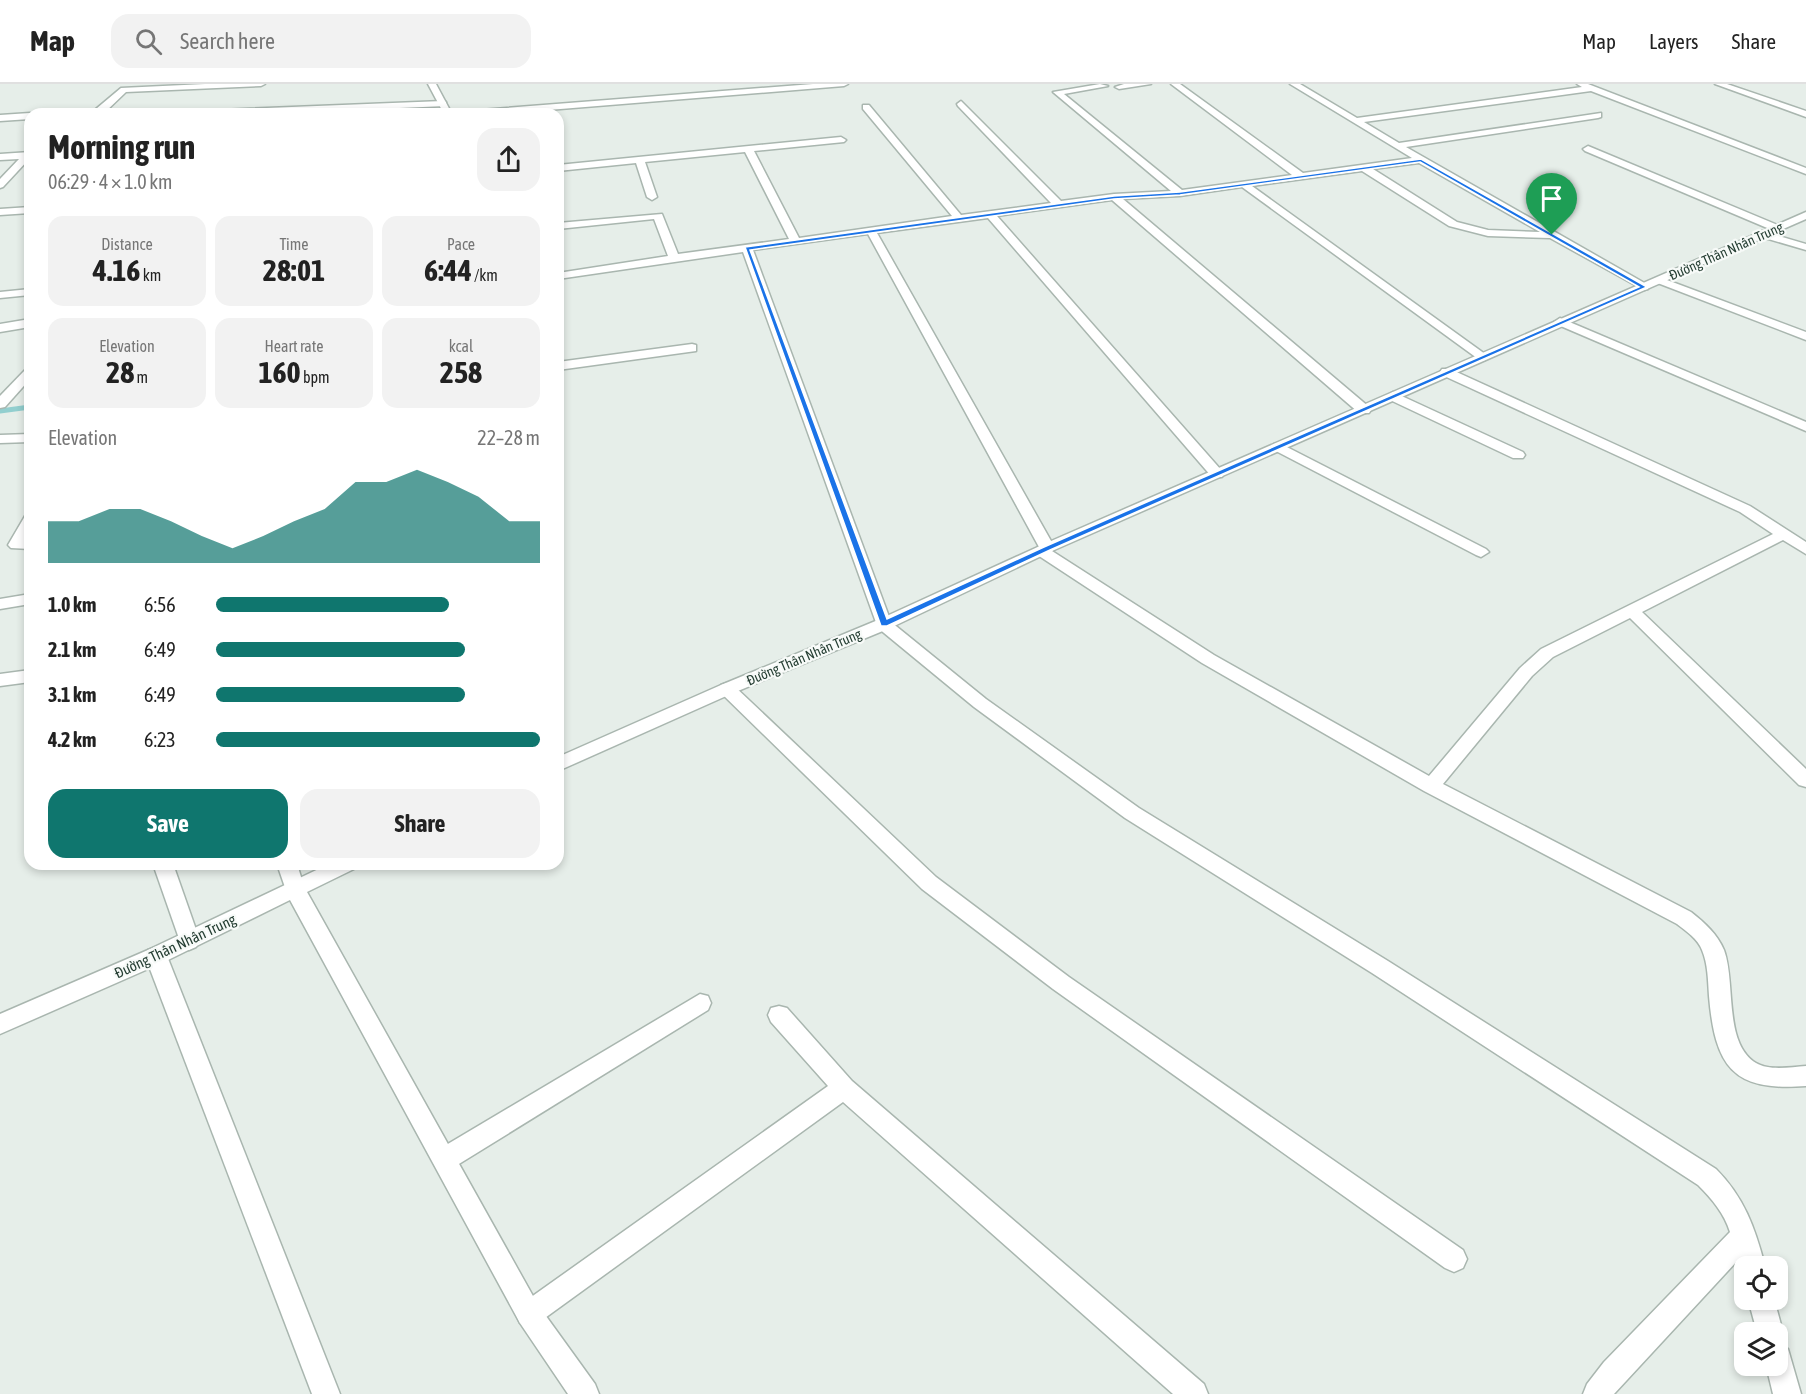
<!DOCTYPE html>
<meta charset="utf-8">
<style>
:root{--surface:#fff;--page:#f2f2f2;--text:#222;--muted:#767676;--line:#e0e0e0;--accent:#0f766e}
body{margin:0;font-family:"Asap Condensed",sans-serif;background:var(--page);color:var(--text);height:100vh;display:flex;flex-direction:column;font-size:22px;white-space:nowrap}
*{box-sizing:border-box;margin:0}
p{font-size:20px;color:var(--muted)}
.icon{flex:none;width:33px;height:33px;fill:none;stroke:currentColor;stroke-width:2;stroke-linecap:round;stroke-linejoin:round}
.map{position:relative;flex:1;overflow:hidden}
.side{position:absolute;left:24px;top:24px;width:540px;height:762px;display:flex;flex-direction:column;background:var(--surface);border-radius:18px;box-shadow:0 3px 9px #0003}
.side>*{flex:none}
.fabs{position:absolute;left:1734px;top:1172px;display:grid;gap:12px}
.fabs a{display:grid;place-items:center;width:54px;height:54px;border-radius:12px;background:var(--surface);box-shadow:0 3px 9px #0003;font-size:30px}
.pin{position:absolute;display:grid;place-items:center;width:51px;height:51px;color:#fff;margin:-62px -26px;border-radius:50% 50% 50% 0;rotate:-45deg;box-shadow:0 0 6px #0007}
.pin .icon{rotate:45deg}
.round{display:grid;place-items:center;flex:none;width:63px;height:63px;border-radius:18px;background:var(--page)}
.head{display:flex;align-items:center;justify-content:space-between;height:102px;padding:0 24px}
h1{font-size:33px;font-weight:700;line-height:45px}
.stats{display:grid;grid-template-columns:repeat(3,1fr);gap:9px;height:102px;padding:6px 24px}
.stats div{display:grid;align-content:center;border-radius:15px;background:var(--page);text-align:center}
.stats b{font-size:30px;font-weight:700}
.stats small{font-size:16px;font-weight:400}
.stats p{font-size:16px}
.chart{height:168px;padding:12px 24px}
.chart p{display:flex;justify-content:space-between}
.chart svg{width:100%;height:108px;margin-top:6px;fill:var(--accent);opacity:.7}
.action{display:flex;gap:12px;margin-top:auto;padding:12px 24px}
.action a{flex:1;height:69px;border-radius:18px;background:var(--accent);color:#fff;font-size:24px;font-weight:700;line-height:69px;text-align:center}
.action a+a{background:var(--page);color:var(--text)}
ul{padding:0 24px;list-style:none;font-size:20px}
li{display:grid;grid-template-columns:96px 72px 1fr;align-items:center;height:45px}
li i{height:15px;border-radius:8px;background:var(--accent)}
header{display:flex;align-items:center;gap:36px;box-sizing:border-box;height:84px;padding:0 30px;background:var(--surface);border-bottom:2px solid var(--line)}
header strong{font-size:28px}
nav{display:flex;gap:33px;margin-inline-start:auto;font-size:21px}
.search{width:420px;height:54px;background:var(--page);display:flex;align-items:center;gap:15px;box-sizing:border-box;padding:0 21px;border-radius:18px;color:var(--muted);font-size:22px}
.map>svg:first-child{display:block}
.lines{fill:none;stroke-linecap:round;stroke-linejoin:round}
.stream{stroke:#92cfcf;stroke-width:5}
.minor-casing{stroke:#a9b6af;stroke-width:3}
.tertiary-casing{stroke:#a9b6af;stroke-width:3}
.minor{fill:#fff;fill-rule:evenodd}
.tertiary{fill:#fff;fill-rule:evenodd}
.route{fill:#1a73e8;stroke:#fff;stroke-width:1.5;fill-rule:evenodd}
.labels{text-anchor:middle;dominant-baseline:central;stroke-width:4.5;stroke-linejoin:round;paint-order:stroke}
.far-street-label{font-size:14px;fill:#263f34;stroke:#f7faf8}
.street-label{font-size:15px;fill:#263f34;stroke:#f7faf8}
</style>
<header>
<strong>Map</strong>
<div class="search"><svg class="icon" aria-label="search" viewBox="0 0 24 24"><circle cx="10" cy="10" r="6"/><path d="M15 15l6 6"/></svg>Search here</div>
<nav><a>Map</a><a>Layers</a><a>Share</a></nav>
</header>
<div class="map">
<svg width="1806" height="1310" viewBox="0 0 1806 1310">
<rect width="100%" height="100%" fill="#e6eee9"/>
<g class="lines">
<path class="stream" d="M0,327l30,-4"/>
<g class="minor-casing">
<g id="minor">
<path d="M205,0h60l-4,2 -135,6 -23,22h-13l31,-26z"/>
<path d="M813,0h35l-4,2 -345,28h-36l4,-3z"/>
<path d="M1100,0l8,2 -44,8 118,96 110,-15 -121,-91h9l123,89 109,-15 -122,-74h10l57,34 225,-31 -5,-3h11l218,84v6l-215,-83 -227,31 35,21 202,-30v4l-3,1 -192,29 242,138v4l-4,1 -94,-52 -62,-2 -39,-10 -87,-55 -110,15 233,168v6l-4,1 -239,-174 -62,9 -57,3 246,208 2,3 -2,3h-10l-247,-213 -115,16 225,255 2,3 -2,3h-10l-224,-259 -111,15 178,315 -3,3 162,104 215,121 91,-108 21,-19 232,-115 -33,-22 -298,-137 -2,-3 2,-3h8l300,137 56,36v12l-23,-14 -141,72 164,157v18l-7,-2 -169,-167 -77,39 -21,19 -89,108 248,128c14,11 26,22 33,38 12,32 -1,93 32,113 13,8 35,4 50,3v20c-74,6 -91,-20 -97,-90 -1,-15 -1,-32 -7,-46 -4,-11 -16,-19 -25,-26l-253,-133 -222,-128 -166,-109 -3,-3 6,-4 -171,-313 -115,16 138,372 95,77 153,109 249,153 328,208c28,28 39,59 49,97h-21v10l-6,-16 -124,134h-31l4,-10 17,-22 126,-130c-6,-19 -18,-33 -32,-47l-326,-212 -247,-155 -151,-111 -96,-79 -135,-376 -185,27v-6l110,-17 -14,-37 -96,10v-6l104,-9 16,40 111,-15 -44,-87 -100,10 12,35 -5,3 -5,-3 -11,-34 -78,8v-6l283,-28 5,3 -2,2 -90,9 45,87 153,-22 -89,-107v-4h6l92,110 90,-12 -93,-97 -1,-2 4,-3 100,100 53,-7 57,-3 -118,-99zM1419,79l121,69 -52,-2 -31,-8 -84,-53z"/>
<path d="M1124,0h27l-32,5 -4,-2z"/>
<path d="M1715,0h12l79,27v6z"/>
<path d="M443,17l3,1v4l-187,8h-68l4,-3z"/>
<path d="M30,29l2,1h-2v5l-30,2v-6z"/>
<path d="M1588,62l192,80 1,2 -9,2 -187,-79 -2,-2z"/>
<path d="M30,68v6l-27,29 -3,1v-9l19,-20 -19,1v-6z"/>
<path d="M30,123v6l-30,2v-6z"/>
<path d="M1762,147l44,13v6l-48,-14 -1,-2z"/>
<path d="M1659,193l147,55v8l-151,-58 -2,-2z"/>
<path d="M30,205v6l-30,3v-6z"/>
<path d="M1560,234l246,104v9l-250,-107 -2,-2z"/>
<path d="M30,235v8l-30,5v-8z"/>
<path d="M692,260l4,1v6l-138,19v-8z"/>
<path d="M30,284v11l-25,28 -5,1v-12l26,-27z"/>
<path d="M1393,308l130,60 2,3 -2,3h-10l-125,-59 -1,-3z"/>
<path d="M30,350v8l-30,1v-8z"/>
<path d="M1279,359l207,106 3,3 -8,5 -5,-2 -202,-105 -2,-3 2,-3z"/>
<path d="M30,431v18l-4,7 4,-1v10l-19,-1 -3,-3 17,-29z"/>
<path d="M30,510v10l-30,5v-10z"/>
<path d="M30,586v12l-30,4v-12z"/>
<path d="M727,599l6,2 203,192 133,100 394,273 4,9 -4,9 -9,4 -9,-4 -392,-279 -131,-100 -201,-196 -3,-4 3,-4z"/>
<path d="M153,780h20l27,77 -4,6 -7,3 -7,-3z"/>
<path d="M277,780h20l8,26 -3,6 -7,2 -7,-2z"/>
<path d="M156,863l8,3 3,6 173,438h-28l-167,-438 3,-6z"/>
<path d="M700,910l8,2 3,7 -3,7 -254,157 -9,3 -9,-3 -3,-8 3,-8z"/>
<path d="M779,922l8,2 65,73 352,303 4,10h-35l-330,-292 -305,221 -9,4 -9,-4 -4,-9 4,-9 308,-219 -57,-64 -3,-7 3,-7z"/>
<path d="M1748,1215h26l9,33 -3,10h-2v-10h-21z"/>
<path d="M1778,1261l10,4 13,45h-28l-7,-29h12z"/>
</g>
</g>
<g class="tertiary-casing">
<g id="tertiary">
<path d="M428,0h8l16,30h-8z"/>
<path d="M1806,128v7l-754,332 -162,77 -157,65 -175,78v-14l163,-72 157,-65 164,-75z"/>
<path d="M329,780h28l-3,5 -47,23 231,413 57,79 4,10h-31l-48,-71 -230,-423 -126,62 -164,72v-20l148,-64z"/>
</g>
</g>
<use href="#minor" class="minor"/>
<use href="#tertiary" class="tertiary"/>
</g>
<path class="route" d="M1421,75l226,128 -597,263 -163,76h-6l-136,-379 369,-51 66,-4zM1420,78l219,125 -595,260 -157,72 -137,-369 364,-51 66,-4z"/>
<g class="labels">
<g class="far-street-label">
<text transform="translate(1726 167) rotate(-24)">Đường Thân Nhân Trung</text>
<text transform="translate(804 573) rotate(-23)">Đường Thân Nhân Trung</text>
</g>
<g class="street-label">
<text transform="translate(175 862) rotate(-25)">Đường Thân Nhân Trung</text>
</g>
</g>
</svg>
<div class="fabs">
<a><svg class="icon" aria-label="locate" viewBox="0 0 24 24"><circle cx="12" cy="12" r="6"/><path d="M12 2v4M12 18v4M2 12h4M18 12h4"/></svg></a>
<a><svg class="icon" aria-label="layers" viewBox="0 0 24 24"><path d="M12 4l9 5-9 5-9-5zM3 14l9 5 9-5"/></svg></a>
</div>
<div class="pin" style="left:1552px;top:151px;background:#1e9e55"><svg class="icon" aria-label="arrive" viewBox="0 0 24 24"><path d="M6 21V4h12l-3 4 3 4H6"/></svg></div>
<section class="side">
<div class="head"><div><h1>Morning run</h1><p>06:29 · 4 × 1.0 km</p></div><a class="round"><svg class="icon" aria-label="share" viewBox="0 0 24 24"><path d="M12 15V3M7 8l5-5 5 5M5 13v7h14v-7"/></svg></a></div>
<div class="stats">
<div><p>Distance</p><b>4.16<small> km</small></b></div>
<div><p>Time</p><b>28:01</b></div>
<div><p>Pace</p><b>6:44<small> /km</small></b></div>
</div>
<div class="stats">
<div><p>Elevation</p><b>28<small> m</small></b></div>
<div><p>Heart rate</p><b>160<small> bpm</small></b></div>
<div><p>kcal</p><b>258</b></div>
</div>
<div class="chart"><p><span>Elevation</span>22–28 m</p>
<svg viewBox="0 0 160 44" preserveAspectRatio="none"><path d="M0 44V27L10 27L20 22L30 22L40 27L50 33L60 38L70 33L80 27L90 22L100 11L110 11L120 6L130 11L140 17L150 27L160 27V44z"/></svg>
</div>
<ul>
<li><b>1.0 km</b>6:56<i style="width:72%"></i></li>
<li><b>2.1 km</b>6:49<i style="width:77%"></i></li>
<li><b>3.1 km</b>6:49<i style="width:77%"></i></li>
<li><b>4.2 km</b>6:23<i style="width:100%"></i></li>
</ul>
<div class="action"><a>Save</a><a>Share</a></div>
</section>
</div>
